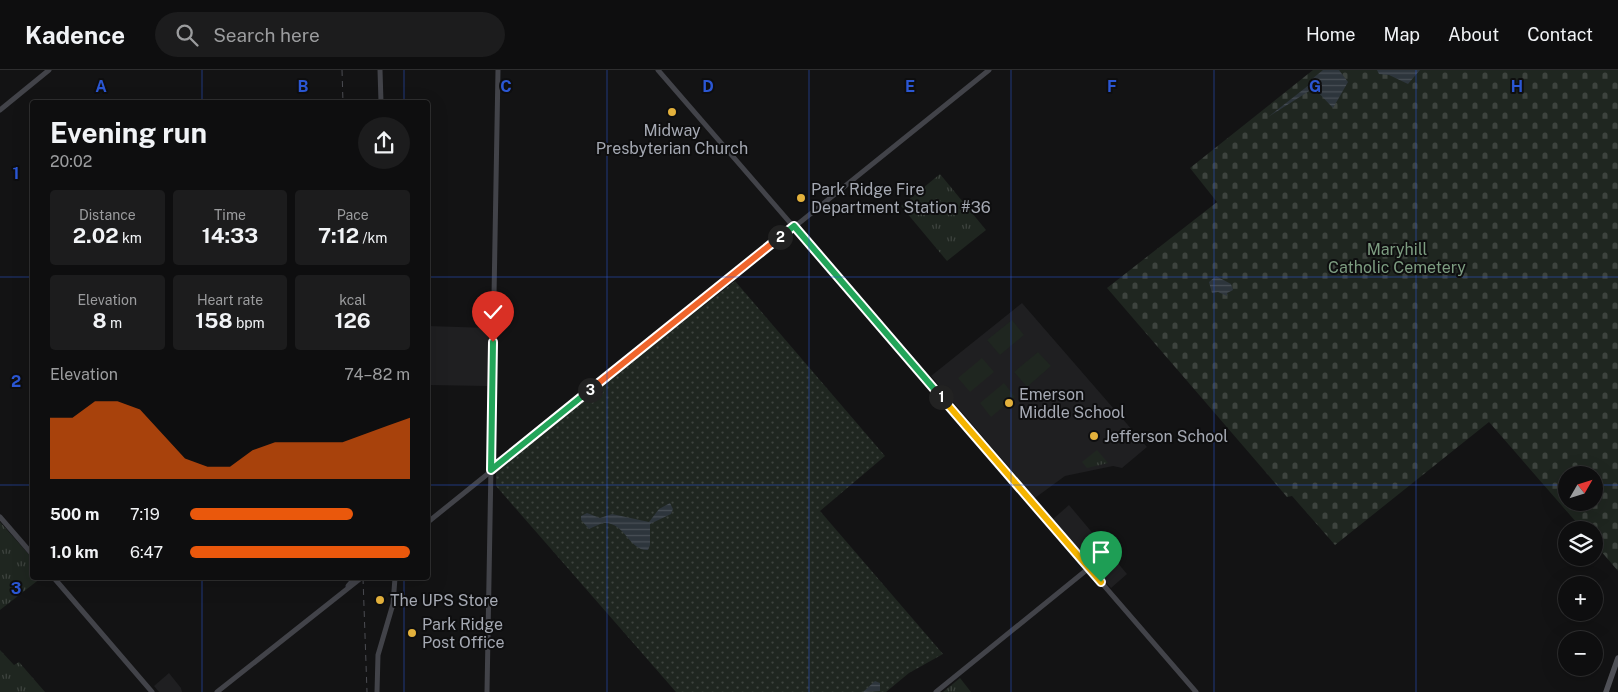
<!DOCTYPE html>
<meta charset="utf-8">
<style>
:root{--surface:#0e0e0f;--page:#1c1c1d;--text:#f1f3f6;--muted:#9b9c9e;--line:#2e2e2f;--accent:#ea580c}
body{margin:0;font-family:"Public Sans",sans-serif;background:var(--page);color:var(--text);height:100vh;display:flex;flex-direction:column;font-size:19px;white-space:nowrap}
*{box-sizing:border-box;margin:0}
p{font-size:16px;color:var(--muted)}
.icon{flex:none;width:28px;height:28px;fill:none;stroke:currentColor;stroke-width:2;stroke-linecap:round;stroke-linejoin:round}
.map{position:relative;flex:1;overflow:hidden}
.drawer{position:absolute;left:30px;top:30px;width:400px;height:480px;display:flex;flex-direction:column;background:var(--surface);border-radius:5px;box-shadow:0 5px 20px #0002,0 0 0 1px var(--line)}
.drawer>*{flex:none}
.needle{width:32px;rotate:51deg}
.fabs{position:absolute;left:1558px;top:396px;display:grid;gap:10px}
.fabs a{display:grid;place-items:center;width:45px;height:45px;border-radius:50%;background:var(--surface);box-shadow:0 5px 20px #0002,0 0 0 1px var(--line);font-size:25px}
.pin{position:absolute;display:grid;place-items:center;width:42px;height:42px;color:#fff;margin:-51px -21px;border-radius:50% 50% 50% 0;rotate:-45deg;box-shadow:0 0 5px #0007}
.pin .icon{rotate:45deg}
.km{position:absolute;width:25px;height:25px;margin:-12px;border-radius:50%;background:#222;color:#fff;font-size:14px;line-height:25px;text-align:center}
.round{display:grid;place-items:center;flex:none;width:52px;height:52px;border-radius:26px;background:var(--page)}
.head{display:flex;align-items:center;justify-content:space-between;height:85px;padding:0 20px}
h1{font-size:28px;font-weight:700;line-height:38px}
.figures{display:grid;grid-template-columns:repeat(3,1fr);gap:8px;height:85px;padding:5px 20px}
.figures div{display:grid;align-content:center;border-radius:5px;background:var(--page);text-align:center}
.figures b{font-size:21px;font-weight:700}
.figures small{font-size:14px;font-weight:400}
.figures p{font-size:14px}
.chart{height:140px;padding:10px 20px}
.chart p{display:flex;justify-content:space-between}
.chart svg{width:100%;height:90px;margin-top:5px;fill:var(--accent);opacity:.7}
ul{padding:0 20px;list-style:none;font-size:16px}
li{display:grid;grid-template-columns:80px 60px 1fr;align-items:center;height:38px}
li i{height:12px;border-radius:6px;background:var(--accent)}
header{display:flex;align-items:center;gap:30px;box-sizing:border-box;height:70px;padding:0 25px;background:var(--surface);border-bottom:1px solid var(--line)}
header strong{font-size:24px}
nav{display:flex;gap:28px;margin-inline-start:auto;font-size:18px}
.search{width:350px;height:45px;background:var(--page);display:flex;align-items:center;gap:12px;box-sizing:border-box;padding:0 18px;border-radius:28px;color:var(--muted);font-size:19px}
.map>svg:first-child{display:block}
.built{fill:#1f1f21}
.grass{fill:url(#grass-dots)}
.cemetery{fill:url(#cemetery-stones);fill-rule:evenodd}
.park{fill:url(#park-tufts)}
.pitch{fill:#1f2620}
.water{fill:url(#water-rules)}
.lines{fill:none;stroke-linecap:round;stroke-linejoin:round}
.secondary{stroke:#424349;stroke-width:5}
.primary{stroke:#505157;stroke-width:5.5}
.rail{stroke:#4b4c52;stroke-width:1;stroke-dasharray:6 5;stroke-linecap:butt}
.split-1-casing{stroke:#fff;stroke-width:10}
.split-2-casing{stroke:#fff;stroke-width:10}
.split-3-casing{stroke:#fff;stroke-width:10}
.split-4-casing{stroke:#fff;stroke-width:10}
.split-1{stroke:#f5b400;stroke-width:6}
.split-2{stroke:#22a559;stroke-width:6}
.split-3{stroke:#f0652b;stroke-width:6}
.split-4{stroke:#22a559;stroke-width:6}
.grid{fill:none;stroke:#2b57d4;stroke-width:1;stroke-opacity:0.55}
.poi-dot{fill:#e3b13c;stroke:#0e0e0f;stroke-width:2}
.labels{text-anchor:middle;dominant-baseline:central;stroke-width:4;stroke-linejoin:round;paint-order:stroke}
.poi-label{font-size:16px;fill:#a5a9b3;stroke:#0e0e0f;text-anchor:start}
.park-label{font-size:16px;fill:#7d9d81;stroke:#0e0e0f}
.grid-label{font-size:16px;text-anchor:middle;font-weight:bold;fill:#2b57d4;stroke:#0e0e0f;stroke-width:4;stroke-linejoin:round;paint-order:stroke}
</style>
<header>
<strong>Kadence</strong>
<div class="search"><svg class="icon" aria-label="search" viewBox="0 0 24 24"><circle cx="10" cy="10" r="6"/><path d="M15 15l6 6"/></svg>Search here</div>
<nav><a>Home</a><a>Map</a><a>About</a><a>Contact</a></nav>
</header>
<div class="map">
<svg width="1618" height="622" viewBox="0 0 1618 622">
<defs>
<pattern id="grass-dots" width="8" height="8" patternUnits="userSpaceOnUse" patternTransform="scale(1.25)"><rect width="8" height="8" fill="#1f2620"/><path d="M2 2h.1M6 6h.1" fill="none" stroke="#3d433e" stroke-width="1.8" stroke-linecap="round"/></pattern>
<pattern id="cemetery-stones" width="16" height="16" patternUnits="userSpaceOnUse" patternTransform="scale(1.25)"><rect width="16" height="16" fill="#1f2620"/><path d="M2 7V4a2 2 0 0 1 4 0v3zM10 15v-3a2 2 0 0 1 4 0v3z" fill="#3d433e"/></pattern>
<pattern id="park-tufts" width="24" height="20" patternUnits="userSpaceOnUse" patternTransform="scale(1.25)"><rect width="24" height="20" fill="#1f2620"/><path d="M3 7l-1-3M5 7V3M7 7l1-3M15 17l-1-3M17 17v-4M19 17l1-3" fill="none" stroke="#3d433e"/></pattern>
<pattern id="water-rules" width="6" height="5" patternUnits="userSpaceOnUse" patternTransform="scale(1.25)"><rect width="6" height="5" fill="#2d353c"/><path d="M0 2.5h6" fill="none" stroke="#484f56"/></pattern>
</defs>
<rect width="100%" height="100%" fill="#131314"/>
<g class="built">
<path d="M1022,233l125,144 -25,21 -9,-2 -48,10 -30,22 -104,-122z"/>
<path d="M428,256l62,2 -3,58 -59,-1z"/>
<path d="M1069,435l58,69 -16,14 -59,-68z"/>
<path d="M169,603l12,15 1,4h-23l-5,-6z"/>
</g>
<path class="grass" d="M735,211l150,175 -65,55 123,143 -34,19 -23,19h-210l-180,-206v-17z"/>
<path class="cemetery" d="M1313,0h305v501l-24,-28v-13h-11l-94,-108 -154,123 -43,-49 -5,1 -180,-209 110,-86 -27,-34zM1566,405h28v27h-28z"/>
<g class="park">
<path d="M940,104l46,56 -39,31 -46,-55z"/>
<path d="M1097,380l11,13 -21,5 -5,-6z"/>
<path d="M0,452l32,36v20h9l-41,32z"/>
<path d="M0,580l14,15 5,-3 26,30h-45z"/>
<path d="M960,608l11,14h-28z"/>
</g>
<g class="pitch">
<path d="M1012,250l12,15 -24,20 -13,-15z"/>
<path d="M1038,282l13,14 -24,21 -13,-15z"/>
<path d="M982,288l12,14 -24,20 -12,-14z"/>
<path d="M1004,313l11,14 -24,20 -11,-14z"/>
</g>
<g class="water">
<path d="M1323,0h16l9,12 -15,26 -19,-20 -46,29 41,-32 3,-6z"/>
<path d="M1377,0h43l-12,14 -19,-9 -10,-1z"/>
<path d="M1216,206l15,8 2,6 -6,3v3l-9,-4 -6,1 -3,-11z"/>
<path d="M670,433l3,6 -2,5 -21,10v21l-2,5c-19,1 -23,-28 -44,-27 -5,1 -10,4 -15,6l-8,-9v-4l6,-3 13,5 12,-4 37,8 10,-13z"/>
<path d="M875,611l5,2v8l-17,1z"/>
</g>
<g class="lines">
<g class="secondary">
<path d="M380,0l1,32"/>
<path d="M658,0l538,622"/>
<path d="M0,40l49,-40"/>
<path d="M0,447l32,37"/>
<path d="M428,452l561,-452"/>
<path d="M54,508l98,114"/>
<path d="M348,516l7,-8"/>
<path d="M217,622l144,-114"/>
<path d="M377,622l1,-37 15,-51 2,-26"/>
<path d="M487,622l11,-622"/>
<path d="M936,622l153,-124"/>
</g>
<path class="primary" d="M1606,622l12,-34"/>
<g class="rail">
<path d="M342,0l1,32"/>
<path d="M363,508l4,114"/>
</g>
</g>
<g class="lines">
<g class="split-1-casing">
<path id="split-1" d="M941,327l160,185"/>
</g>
<g class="split-2-casing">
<path id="split-2" d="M780,167l14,-11 147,171"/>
</g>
<g class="split-3-casing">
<path id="split-3" d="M590,320l190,-153"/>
</g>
<g class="split-4-casing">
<path id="split-4" d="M493,272l-2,128 99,-80"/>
</g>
<use href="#split-1" class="split-1"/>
<use href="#split-2" class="split-2"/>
<use href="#split-3" class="split-3"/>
<use href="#split-4" class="split-4"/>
</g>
<path class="grid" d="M202,0v32M404,0v32M607,0v622M809,0v622M1011,0v622M1214,0v622M1416,0v622M0,207h32M428,207h1190M0,415h32M428,415h1138M1594,415h24M202,508v114M404,508v114"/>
<g class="poi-dot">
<circle cx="672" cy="42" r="5"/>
<circle cx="801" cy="128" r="5"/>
<circle cx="1009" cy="333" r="5"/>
<circle cx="1094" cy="366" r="5"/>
<circle cx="380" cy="530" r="5"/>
<circle cx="412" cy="563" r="5"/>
</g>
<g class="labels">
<g class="poi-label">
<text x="672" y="60" text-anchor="middle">Midway<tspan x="672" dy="18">Presbyterian Church</tspan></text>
<text x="811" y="119">Park Ridge Fire<tspan x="811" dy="18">Department Station #36</tspan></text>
<text x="1019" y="324">Emerson<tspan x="1019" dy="18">Middle School</tspan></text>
<text x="1104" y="366">Jefferson School</text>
<text x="390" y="530">The UPS Store</text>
<text x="422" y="554">Park Ridge<tspan x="422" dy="18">Post Office</tspan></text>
</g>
<g class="park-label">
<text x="1397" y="179">Maryhill<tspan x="1397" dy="18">Catholic Cemetery</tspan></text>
</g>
</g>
<g class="grid-label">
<text x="101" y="22">A</text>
<text x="303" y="22">B</text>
<text x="506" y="22">C</text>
<text x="708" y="22">D</text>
<text x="910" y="22">E</text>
<text x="1112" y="22">F</text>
<text x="1315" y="22">G</text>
<text x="1517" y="22">H</text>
<text x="16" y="109">1</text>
<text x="16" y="317">2</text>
<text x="16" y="524">3</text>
</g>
</svg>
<div class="fabs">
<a><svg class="needle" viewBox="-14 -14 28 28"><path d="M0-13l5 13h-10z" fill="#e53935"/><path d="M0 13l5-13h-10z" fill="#9b9c9e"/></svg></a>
<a><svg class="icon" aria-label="layers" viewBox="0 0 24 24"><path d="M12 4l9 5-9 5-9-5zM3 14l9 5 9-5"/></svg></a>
<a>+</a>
<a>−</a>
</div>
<div class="pin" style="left:1101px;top:512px;background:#1e9e55"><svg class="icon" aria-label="arrive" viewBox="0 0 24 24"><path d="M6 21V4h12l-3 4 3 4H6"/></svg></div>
<div class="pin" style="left:493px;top:272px;background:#d93025"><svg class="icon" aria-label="check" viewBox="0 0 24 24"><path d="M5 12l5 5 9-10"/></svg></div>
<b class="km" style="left:941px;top:327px">1</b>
<b class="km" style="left:780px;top:167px">2</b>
<b class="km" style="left:590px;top:320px">3</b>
<section class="drawer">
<div class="head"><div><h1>Evening run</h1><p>20:02</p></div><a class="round"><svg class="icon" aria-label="share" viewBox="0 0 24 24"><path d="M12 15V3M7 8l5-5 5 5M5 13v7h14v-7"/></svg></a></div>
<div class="figures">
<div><p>Distance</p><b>2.02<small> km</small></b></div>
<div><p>Time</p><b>14:33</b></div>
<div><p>Pace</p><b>7:12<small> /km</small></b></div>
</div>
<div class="figures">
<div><p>Elevation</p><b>8<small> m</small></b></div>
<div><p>Heart rate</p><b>158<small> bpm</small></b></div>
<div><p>kcal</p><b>126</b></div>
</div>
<div class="chart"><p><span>Elevation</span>74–82 m</p>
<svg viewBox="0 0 160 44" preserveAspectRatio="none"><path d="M0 44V14L10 14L20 6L30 6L40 10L50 22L60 34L70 38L80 38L90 30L100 26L110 26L120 26L130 26L140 22L150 18L160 14V44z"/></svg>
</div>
<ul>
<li><b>500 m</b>7:19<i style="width:74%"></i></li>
<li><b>1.0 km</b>6:47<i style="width:100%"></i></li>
</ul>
</section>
</div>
